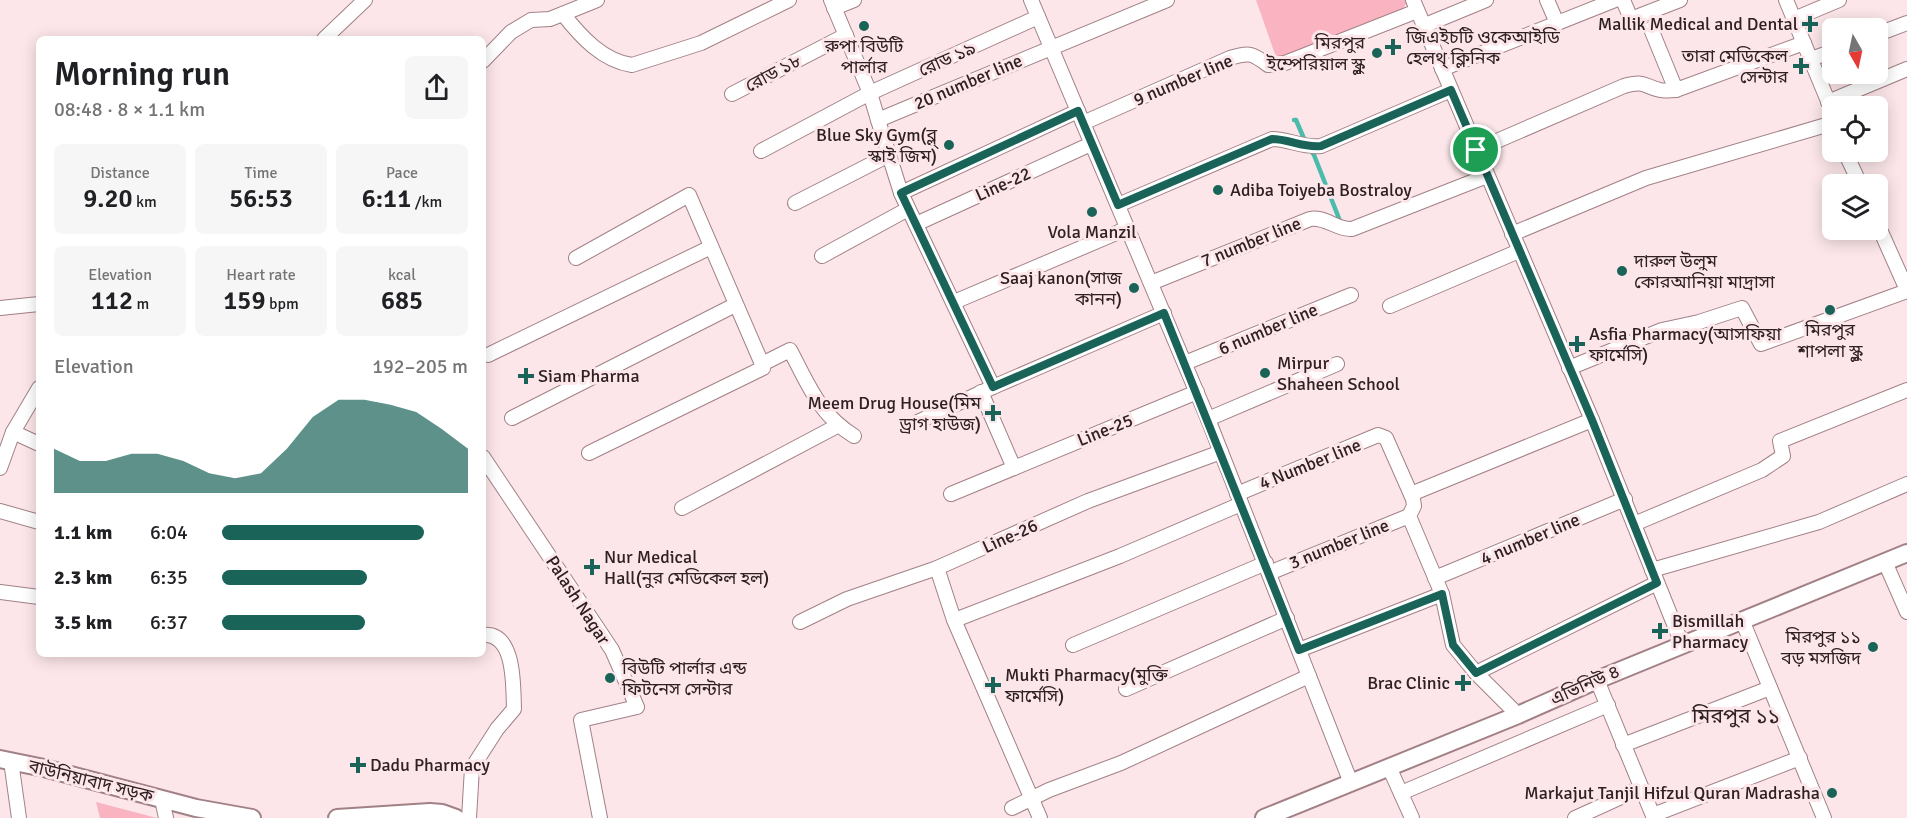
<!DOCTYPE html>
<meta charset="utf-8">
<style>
:root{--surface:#fff;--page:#f6f6f6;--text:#202124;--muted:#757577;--accent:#196359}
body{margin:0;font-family:Signika,"Noto Sans Bengali",sans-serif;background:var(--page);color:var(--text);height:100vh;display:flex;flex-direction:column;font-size:22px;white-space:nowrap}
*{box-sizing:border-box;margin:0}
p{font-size:20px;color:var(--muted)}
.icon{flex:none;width:33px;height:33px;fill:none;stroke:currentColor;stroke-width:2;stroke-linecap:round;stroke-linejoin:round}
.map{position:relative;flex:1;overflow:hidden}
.drawer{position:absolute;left:36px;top:36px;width:450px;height:621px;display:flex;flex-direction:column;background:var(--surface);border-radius:9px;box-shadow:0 3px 15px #0003}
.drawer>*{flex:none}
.needle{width:39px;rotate:171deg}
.fabs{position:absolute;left:1822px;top:18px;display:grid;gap:12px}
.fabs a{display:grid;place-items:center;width:66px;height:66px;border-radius:9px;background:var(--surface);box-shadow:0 3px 15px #0003;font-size:30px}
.pin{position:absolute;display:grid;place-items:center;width:51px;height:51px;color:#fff;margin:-26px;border:3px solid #fff;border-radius:50%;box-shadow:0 2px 6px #0007}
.round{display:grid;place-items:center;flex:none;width:63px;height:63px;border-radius:9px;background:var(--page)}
.summary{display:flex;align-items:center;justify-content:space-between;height:102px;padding:0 18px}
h1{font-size:33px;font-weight:600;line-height:45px}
.stats{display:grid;grid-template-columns:repeat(3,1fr);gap:9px;height:102px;padding:6px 18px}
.stats div{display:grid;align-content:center;border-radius:9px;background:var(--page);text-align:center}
.stats b{font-size:26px;font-weight:600}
.stats small{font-size:16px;font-weight:400}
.stats p{font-size:16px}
.chart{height:168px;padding:12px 18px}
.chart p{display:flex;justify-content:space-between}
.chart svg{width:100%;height:108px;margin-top:6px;fill:var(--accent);opacity:.7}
ul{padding:0 18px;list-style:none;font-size:20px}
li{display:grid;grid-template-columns:96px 72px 1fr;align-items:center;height:45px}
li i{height:15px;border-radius:8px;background:var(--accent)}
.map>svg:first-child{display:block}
.green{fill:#fab4c1}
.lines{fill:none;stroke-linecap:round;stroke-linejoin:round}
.stream{stroke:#4bbcac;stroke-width:4.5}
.minor-casing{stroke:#a28186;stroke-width:16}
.tertiary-casing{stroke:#a28186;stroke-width:20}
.minor{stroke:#fff;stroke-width:14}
.tertiary{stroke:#fff;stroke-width:16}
.route-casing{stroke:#fff;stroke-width:12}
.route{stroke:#196359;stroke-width:8}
.poi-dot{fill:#196359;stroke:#fce6e9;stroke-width:2}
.labels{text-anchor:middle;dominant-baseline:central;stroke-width:6;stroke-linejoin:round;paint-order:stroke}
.poi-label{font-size:18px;fill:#2e2023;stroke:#fce6e9;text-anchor:start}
.street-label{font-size:18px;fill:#2e2023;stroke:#fce6e9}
.quarter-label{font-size:21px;fill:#2e2023;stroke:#fce6e9}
</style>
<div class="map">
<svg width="1907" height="818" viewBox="0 0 1907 818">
<rect width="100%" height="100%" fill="#fce6e9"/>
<g class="green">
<path d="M1256,0h150l1,2 -5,9 -125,49z"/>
<path d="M96,802l61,16h-57z"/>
</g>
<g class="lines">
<g class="stream">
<path d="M1294,120h2l9,21"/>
<path d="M1309,148l5,7 26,66"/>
</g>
<g class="minor-casing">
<g id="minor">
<path d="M831,0l39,93 8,27 289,-120"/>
<path d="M1031,0l177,419 143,364"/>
<path d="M1413,0l179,420 90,224"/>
<path d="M1547,0l10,23"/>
<path d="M1623,0l8,19 49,-19"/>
<path d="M1786,0l47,113"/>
<path d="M834,8l20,-8"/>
<path d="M563,14c18,23 40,47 69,51l69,-22 88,-43"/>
<path d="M1794,19l45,-19"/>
<path d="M1423,26l63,-26"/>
<path d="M1651,29l25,61 128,-47"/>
<path d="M1878,34l29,-11"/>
<path d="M324,39l41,-39"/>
<path d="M1811,59l22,-8"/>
<path d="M483,61l28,-29 20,-12 19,-1 47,-19"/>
<path d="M1442,69l173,-69"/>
<path d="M732,94l114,-59"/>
<path d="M1828,102l79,-33"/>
<path d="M878,120l23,73 92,194"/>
<path d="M1083,123l147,-65c19,-6 22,-5 38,7l17,-2 132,-52"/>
<path d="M1476,150l148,-64c21,-6 19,0 36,4 5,1 11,0 16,0"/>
<path d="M761,151l109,-58 168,-76"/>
<path d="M1845,152l15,32"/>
<path d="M901,193l177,-82"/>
<path d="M795,203l94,-48"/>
<path d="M1118,205l154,-66c17,0 31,9 49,7l130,-56"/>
<path d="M916,224l175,-80"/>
<path d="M1878,225l29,65"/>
<path d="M1512,234l134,-56 187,-55"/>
<path d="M822,256l86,-47"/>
<path d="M576,258l113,-63 73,169 28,-14c19,36 29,64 64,86"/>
<path d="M1151,283l159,-64c15,-3 27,11 42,10l135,-53"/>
<path d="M954,302l174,-74"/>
<path d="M1390,306l129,-55"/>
<path d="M0,308l39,-4"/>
<path d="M488,355l223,-108"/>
<path d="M1185,363l166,-68"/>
<path d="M1569,368l93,-38 37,-8 43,-14 19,36 146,-53"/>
<path d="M981,392l33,76"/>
<path d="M512,418l223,-113"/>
<path d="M1208,419l129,-55"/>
<path d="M909,426l84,-39 171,-74"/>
<path d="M13,432l26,12"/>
<path d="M589,453l174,-85 -1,-4"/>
<path d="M483,457l129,193 25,57 -56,13 19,98"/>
<path d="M0,468l13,-36 26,-44"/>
<path d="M951,494l246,-102"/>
<path d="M1237,494l141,-59 8,3 27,61 1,7 -5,10 33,78 11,51 23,28 42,42"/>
<path d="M1411,494l181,-74"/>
<path d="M682,508l155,-82"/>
<path d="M0,511l39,11"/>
<path d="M1634,524l128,-54 21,-14 -3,-15 127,-51"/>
<path d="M1885,562l22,50"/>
<path d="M937,568l17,52 86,198"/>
<path d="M1652,570l167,-48 88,-38"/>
<path d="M1269,573l140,-57"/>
<path d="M1435,578l190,-79"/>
<path d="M0,592l39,5"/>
<path d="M960,618l160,-62 121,-52"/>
<path d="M1742,620l82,198"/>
<path d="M800,622l47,-23 90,-31 151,-67 133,-49"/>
<path d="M1073,645l193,-82"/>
<path d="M1299,650l143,-56"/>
<path d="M1476,673l181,-90"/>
<path d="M1597,680l57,138"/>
<path d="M1126,689l161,-71"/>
<path d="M1623,745l147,-57"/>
<path d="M11,761l8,57"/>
<path d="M1389,767l23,51"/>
<path d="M1401,793l207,-88"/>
<path d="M162,799l4,19"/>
<path d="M1012,808l37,-18 72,-27 188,-87"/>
<path d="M1653,815l147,-57"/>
<path d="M469,818l3,-50 25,-39 17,-20c-1,-21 2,-77 -31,-74"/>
<path d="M1575,818l66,-30"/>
</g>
</g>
<g class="tertiary-casing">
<g id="tertiary">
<path d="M0,759l44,9 152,40 56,10"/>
<path d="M337,818l93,-6 12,1 14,5"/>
<path d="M1264,818l254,-103 79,-35 310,-127"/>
</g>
</g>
<use href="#minor" class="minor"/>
<use href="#tertiary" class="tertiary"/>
</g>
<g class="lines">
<g class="route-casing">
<path id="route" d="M1451,90l141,330 65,163 -181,90 -23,-28 -11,-51 -143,56 -135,-337 -171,74 -92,-194 177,-82 40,94 154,-66c17,0 31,9 49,7z"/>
</g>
<use href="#route" class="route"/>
</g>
<g class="poi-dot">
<path d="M1807 15h6v6h6v6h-6v6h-6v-6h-6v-6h6z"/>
<circle cx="864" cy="26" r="6"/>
<path d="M1390 38h6v6h6v6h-6v6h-6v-6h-6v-6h6z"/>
<circle cx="1377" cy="53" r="6"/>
<path d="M1798 57h6v6h6v6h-6v6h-6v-6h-6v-6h6z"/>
<circle cx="949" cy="145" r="6"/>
<circle cx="1218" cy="190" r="6"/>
<circle cx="1092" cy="212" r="6"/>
<circle cx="1622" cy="271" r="6"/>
<circle cx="1134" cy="288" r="6"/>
<circle cx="1830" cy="310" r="6"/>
<path d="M1574 335h6v6h6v6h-6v6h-6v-6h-6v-6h6z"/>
<circle cx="1265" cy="373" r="6"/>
<path d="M523 367h6v6h6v6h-6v6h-6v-6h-6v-6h6z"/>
<path d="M990 404h6v6h6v6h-6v6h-6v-6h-6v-6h6z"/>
<path d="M589 558h6v6h6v6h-6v6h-6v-6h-6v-6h6z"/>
<path d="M1657 622h6v6h6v6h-6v6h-6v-6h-6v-6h6z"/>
<circle cx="1873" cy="647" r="6"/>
<circle cx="610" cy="678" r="6"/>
<path d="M1460 674h6v6h6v6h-6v6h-6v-6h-6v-6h6z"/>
<path d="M990 676h6v6h6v6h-6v6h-6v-6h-6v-6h6z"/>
<path d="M355 756h6v6h6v6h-6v6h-6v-6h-6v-6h6z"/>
<circle cx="1832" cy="793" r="6"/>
</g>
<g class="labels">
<g class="poi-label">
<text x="1798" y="24" text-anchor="end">Mallik Medical and Dental</text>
<text x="1406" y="37">জিএইচটি ওকেআইডি<tspan x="1406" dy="21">হেলথ্ ক্লিনিক</tspan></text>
<text x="1365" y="43" text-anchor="end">মিরপুর<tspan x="1365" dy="21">ইম্পেরিয়াল স্কুল</tspan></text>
<text x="864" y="46" text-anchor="middle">রুপা বিউটি<tspan x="864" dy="21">পার্লার</tspan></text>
<text x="1788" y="56" text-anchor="end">তারা মেডিকেল<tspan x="1788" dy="21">সেন্টার</tspan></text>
<text x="937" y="135" text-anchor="end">Blue Sky Gym(ব্লু<tspan x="937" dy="21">স্কাই জিম)</tspan></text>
<text x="1230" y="190">Adiba Toiyeba Bostraloy</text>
<text x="1092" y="232" text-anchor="middle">Vola Manzil</text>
<text x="1634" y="261">দারুল উলুম<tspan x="1634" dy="21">কোরআনিয়া মাদ্রাসা</tspan></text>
<text x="1122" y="278" text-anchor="end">Saaj kanon(সাজ<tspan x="1122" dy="21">কানন)</tspan></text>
<text x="1830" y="330" text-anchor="middle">মিরপুর<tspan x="1830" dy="21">শাপলা স্কুল</tspan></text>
<text x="1589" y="334">Asfia Pharmacy(আসফিয়া<tspan x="1589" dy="21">ফার্মেসি)</tspan></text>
<text x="1277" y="363">Mirpur<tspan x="1277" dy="21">Shaheen School</tspan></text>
<text x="538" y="376">Siam Pharma</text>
<text x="981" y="403" text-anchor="end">Meem Drug House(মিম<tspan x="981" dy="21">ড্রাগ হাউজ)</tspan></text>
<text x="604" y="557">Nur Medical<tspan x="604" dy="21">Hall(নুর মেডিকেল হল)</tspan></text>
<text x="1672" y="621">Bismillah<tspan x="1672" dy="21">Pharmacy</tspan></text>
<text x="1861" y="637" text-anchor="end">মিরপুর ১১<tspan x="1861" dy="21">বড় মসজিদ</tspan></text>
<text x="622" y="668">বিউটি পার্লার এন্ড<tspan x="622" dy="21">ফিটনেস সেন্টার</tspan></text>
<text x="1005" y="675">Mukti Pharmacy(মুক্তি<tspan x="1005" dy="21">ফার্মেসি)</tspan></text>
<text x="1450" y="683" text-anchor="end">Brac Clinic</text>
<text x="370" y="765">Dadu Pharmacy</text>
<text x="1820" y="793" text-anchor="end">Markajut Tanjil Hifzul Quran Madrasha</text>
</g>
<g class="street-label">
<text transform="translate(947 59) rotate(-24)">রোড ১৯</text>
<text transform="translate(773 73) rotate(-28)">রোড ১৮</text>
<text transform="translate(1183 80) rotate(-23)">9 number line</text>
<text transform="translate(968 82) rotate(-23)">20 number line</text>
<text transform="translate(1003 184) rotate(-24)">Line-22</text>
<text transform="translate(1251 242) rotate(-22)">7 number line</text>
<text transform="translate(1268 329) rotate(-23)">6 number line</text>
<text transform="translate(1105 430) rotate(-22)">Line-25</text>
<text transform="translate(1310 464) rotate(-22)">4 Number line</text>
<text transform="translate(1010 536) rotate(-24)">Line-26</text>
<text transform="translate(1530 539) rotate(-23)">4 number line</text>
<text transform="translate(1339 544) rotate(-22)">3 number line</text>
<text transform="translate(578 600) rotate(57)">Palash Nagar</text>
<text transform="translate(1585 685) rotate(-24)">এভিনিউ ৪</text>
<text transform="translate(91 781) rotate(14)">বাউনিয়াবাদ সড়ক</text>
</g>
<g class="quarter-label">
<text x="1736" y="716">মিরপুর ১১</text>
</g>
</g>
</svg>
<div class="fabs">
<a><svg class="needle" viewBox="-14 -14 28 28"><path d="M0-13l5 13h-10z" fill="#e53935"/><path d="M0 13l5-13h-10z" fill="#757577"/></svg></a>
<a><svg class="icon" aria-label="locate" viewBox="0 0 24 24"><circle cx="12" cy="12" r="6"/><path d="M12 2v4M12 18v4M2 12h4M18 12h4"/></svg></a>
<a><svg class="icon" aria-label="layers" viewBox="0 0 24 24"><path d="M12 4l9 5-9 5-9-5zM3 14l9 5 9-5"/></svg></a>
</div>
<div class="pin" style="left:1476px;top:150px;background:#1e9e55"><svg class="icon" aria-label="arrive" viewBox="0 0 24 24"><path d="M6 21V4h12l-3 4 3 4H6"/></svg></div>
<section class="drawer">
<div class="summary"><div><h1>Morning run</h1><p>08:48 · 8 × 1.1 km</p></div><a class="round"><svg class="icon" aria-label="share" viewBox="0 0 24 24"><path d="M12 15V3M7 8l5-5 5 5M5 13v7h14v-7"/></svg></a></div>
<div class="stats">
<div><p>Distance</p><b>9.20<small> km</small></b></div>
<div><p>Time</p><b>56:53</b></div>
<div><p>Pace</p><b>6:11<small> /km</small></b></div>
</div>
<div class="stats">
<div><p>Elevation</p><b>112<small> m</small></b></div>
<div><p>Heart rate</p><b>159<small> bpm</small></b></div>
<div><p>kcal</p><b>685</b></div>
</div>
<div class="chart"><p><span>Elevation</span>192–205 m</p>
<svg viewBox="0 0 160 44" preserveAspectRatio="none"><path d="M0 44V26L10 31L20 31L30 28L40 28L50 31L60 36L70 38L80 36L90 26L100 13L110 6L120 6L130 8L140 11L150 18L160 26V44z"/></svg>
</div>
<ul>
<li><b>1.1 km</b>6:04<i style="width:82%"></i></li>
<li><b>2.3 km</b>6:35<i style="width:59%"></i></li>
<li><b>3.5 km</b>6:37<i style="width:58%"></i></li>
</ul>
</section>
</div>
